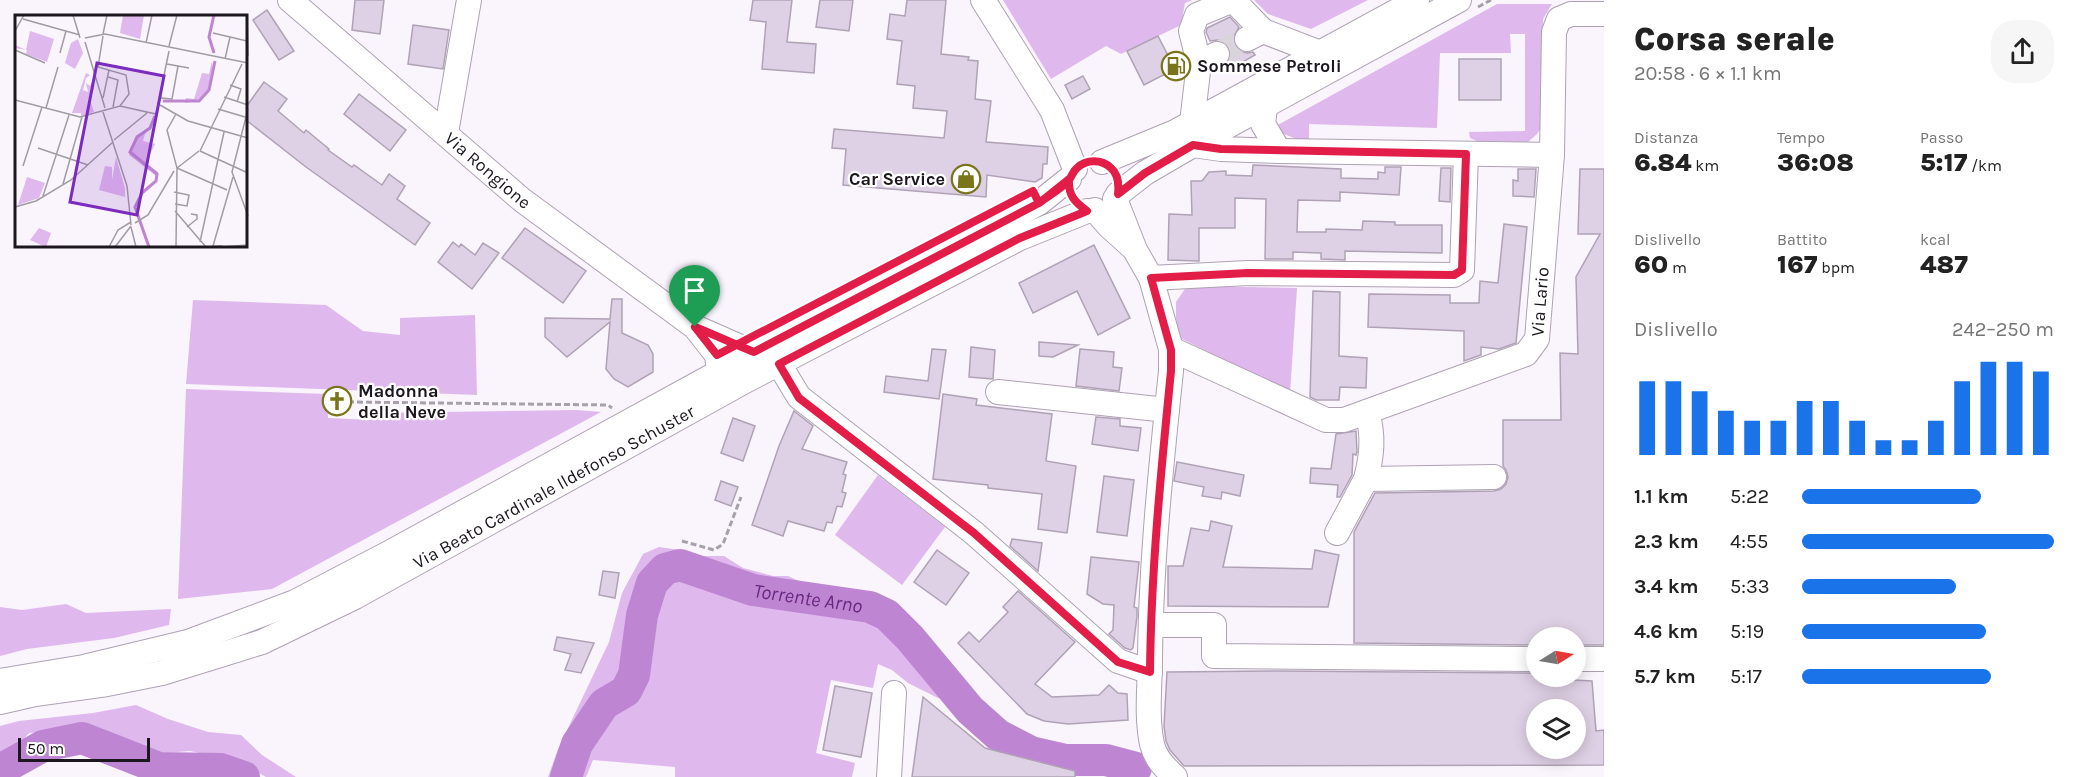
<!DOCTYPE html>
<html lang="it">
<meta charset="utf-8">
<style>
:root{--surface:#fff;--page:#f6f6f6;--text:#222;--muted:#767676;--accent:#1a73e8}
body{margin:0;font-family:Karla,sans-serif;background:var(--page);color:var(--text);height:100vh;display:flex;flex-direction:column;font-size:22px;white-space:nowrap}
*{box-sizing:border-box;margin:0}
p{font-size:20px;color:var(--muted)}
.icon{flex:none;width:33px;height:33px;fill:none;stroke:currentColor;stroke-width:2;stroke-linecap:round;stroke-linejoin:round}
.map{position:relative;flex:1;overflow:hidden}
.panel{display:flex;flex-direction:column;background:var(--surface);width:480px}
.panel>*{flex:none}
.needle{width:39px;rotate:79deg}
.tools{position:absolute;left:1526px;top:627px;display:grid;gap:12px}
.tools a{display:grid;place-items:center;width:60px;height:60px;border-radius:50%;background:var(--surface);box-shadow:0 3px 15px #0003;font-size:30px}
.scale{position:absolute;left:18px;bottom:15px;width:132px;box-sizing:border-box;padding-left:6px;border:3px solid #1c171e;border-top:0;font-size:16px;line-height:21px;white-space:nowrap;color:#1c171e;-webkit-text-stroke:4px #fff;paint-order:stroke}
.pin{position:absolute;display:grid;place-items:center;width:51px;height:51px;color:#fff;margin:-62px -26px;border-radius:50% 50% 50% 0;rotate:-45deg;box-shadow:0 0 6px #0007}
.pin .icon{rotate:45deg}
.round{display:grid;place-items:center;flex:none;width:63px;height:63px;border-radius:24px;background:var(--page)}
.head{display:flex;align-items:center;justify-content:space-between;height:102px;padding:0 30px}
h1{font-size:33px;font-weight:800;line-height:45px}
.figures{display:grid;grid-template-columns:repeat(3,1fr);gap:9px;height:102px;padding:6px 30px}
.figures div{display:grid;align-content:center}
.figures b{font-size:26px;font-weight:800}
.figures small{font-size:16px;font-weight:400}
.figures p{font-size:16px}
.chart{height:168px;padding:12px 30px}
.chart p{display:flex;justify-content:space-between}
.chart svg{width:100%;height:108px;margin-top:6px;stroke:var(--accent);stroke-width:6}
ul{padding:0 30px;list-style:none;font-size:20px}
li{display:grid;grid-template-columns:96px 72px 1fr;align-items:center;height:45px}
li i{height:15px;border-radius:8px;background:var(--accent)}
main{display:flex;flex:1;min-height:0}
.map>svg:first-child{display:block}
.green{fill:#dfb8ed}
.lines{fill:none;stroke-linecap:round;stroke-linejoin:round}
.river{stroke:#be86d2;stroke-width:32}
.building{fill:#dfd1e5;stroke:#afa2b5;stroke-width:1.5;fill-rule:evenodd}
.minor-tunnel{stroke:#d9d3db;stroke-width:24;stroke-dasharray:24 12;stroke-linecap:butt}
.minor-casing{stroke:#aea1b4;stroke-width:26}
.path{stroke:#a6a0a8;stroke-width:3;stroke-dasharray:6 3;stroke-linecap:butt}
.minor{stroke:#fff;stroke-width:24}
.route-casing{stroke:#fff;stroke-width:12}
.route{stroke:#e11d48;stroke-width:8}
.labels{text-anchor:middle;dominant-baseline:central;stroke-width:4.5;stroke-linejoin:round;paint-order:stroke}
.poi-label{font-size:18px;font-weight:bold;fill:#1c171e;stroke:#fff;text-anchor:start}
.street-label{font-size:18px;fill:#1c171e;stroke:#fff}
.water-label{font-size:20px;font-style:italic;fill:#6a2681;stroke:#fff}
.inset-river{fill:none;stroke:#be86d2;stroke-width:3}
.inset-road{fill:none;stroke:#a19ca3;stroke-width:1.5}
.view{fill:#7b2cbf;fill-opacity:0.15;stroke:#7b2cbf;stroke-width:3}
.inset-edge{fill:none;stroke:#1c171e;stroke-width:3}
</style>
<main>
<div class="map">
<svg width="1604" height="777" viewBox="0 0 1604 777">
<rect width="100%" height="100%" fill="#faf4fc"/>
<g class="green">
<path d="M1003,0h189l-7,3 -4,22 -60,29 -15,-8 -55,33z"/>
<path d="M1254,0h114l-57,29 -43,-15z"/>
<path d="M1497,4h55l-9,15v106l-6,9 -9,8 -51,-1 -7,-3 -1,-6 56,-1v-97h-15l1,19h-71l-3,75 -128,-4v15h-13l-19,-8 -1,-5z"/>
<path d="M1187,286l110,2 -7,105 -114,-57v-34z"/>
<path d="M193,300l133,5 37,26 37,4v-17l75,-3 2,80 -291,-11z"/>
<path d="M186,389l141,5 1,24 43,2v-7l206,-3 24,2 -329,177 -94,10z"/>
<path d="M878,475l67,52 -43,58 -67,-50z"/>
<path d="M659,547l21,3 12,6h32l19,12 30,8h15l24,11 75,15 11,10 34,42 23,14 11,20 -28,10 -30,-15 -16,-13 -14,-6 -5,24 -42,-8 -15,73 39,10 -3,14h-177v-10l-82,-7 -7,17h-38l10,-28 51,-107 13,-49 21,-39z"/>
<path d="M66,604l20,9 85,-4 -2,16 -55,13 -87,11 -27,7v-49l22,3z"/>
<path d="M136,705l32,14 40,13 33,3 21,20 34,22h-30l-23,-13 -19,-6 -34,-7 -25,2 -32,-12h-17l-20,-7 -21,-4 -46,3 -15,17 -14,11v-35l19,-5 74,-8z"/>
</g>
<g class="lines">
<g class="river">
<path d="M0,773l9,-8 34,-19 39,-8 77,30 62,1 23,8"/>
<path id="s1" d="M566,777l11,-33 27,-40 22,-13 8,-16 8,-60 10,-32 13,-14 15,-4 73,25 117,17 17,8 23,23 60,72 28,25 33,17 35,8h40l30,8"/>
</g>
</g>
<g class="building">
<path d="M355,0h29l-4,34 -28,-4z"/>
<path d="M753,0h39l-5,42 29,2 -2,29 -52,-4 4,-47 -16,-2z"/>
<path d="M820,0h33l-4,31 -33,-4z"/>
<path d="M907,0h39l-5,54 28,3 -1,3 10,1 -3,38 16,2 -5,41 62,5 -1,17h-4l-1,14 -7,4 -48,-7 -1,22 -143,-12 3,-36 -14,-1 2,-19 110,9 3,-27 -34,-3 2,-22 -18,-2 5,-43 -15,-2 3,-25 15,2z"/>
<path d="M267,10l27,41 -15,9 -26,-40z"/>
<path d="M1230,17l9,10 -6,11 2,8 5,5 7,2 6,-1 2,3 -28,16 -3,-5 5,-5 2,-6 -2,-8 -5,-5 -6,-2 -8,1 -4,-9 1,-4z"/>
<path d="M413,25l36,5 -6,39 -35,-5z"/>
<path d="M1158,36l17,33 -31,16 -17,-34z"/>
<rect x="1459" y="59" width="42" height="41"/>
<path d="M1083,76l7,13 -18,10 -7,-14z"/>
<path d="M264,82l23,17 -9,12 26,22 2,-3 23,19 -1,1 24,17 2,-2 28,20 7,-11 16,12 -8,13 33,24 -15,22 -109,-78 -60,-47v-13z"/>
<path d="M359,94l47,36 -16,21 -46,-37z"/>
<path d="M1253,165l88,4v9l37,1v-7l7,1v-6h16l-2,28 -59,-3v9l-42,-1 -1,32h29v-3l36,1 1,-9 32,1v3h47v28l-97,-2v9l-24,-1v-6l-28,-1v7h-28l1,-60 -31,-1v30h-36v33l-31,-1 1,-46 23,1 -1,-34h11l7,-9 17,-1v4l26,1z"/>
<path d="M1441,168h10l-1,34 -11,-1z"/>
<path d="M1518,169h18l-2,28 -21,-1v-16l5,1z"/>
<path d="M1580,169h24v476h-29v-7h-39v7l-182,-2v-111l21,-39 119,-2 7,-2 5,-5 2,-7 -2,-7 -3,-4v-46h58l-1,-67 18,1 -2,-77 24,-43h-22z"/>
<path d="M1504,224l23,3 -11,116 -17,6 -18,-2v8l-17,6v-30l-96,-4 1,-33 81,1v8h29l1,-22 18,2z"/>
<path d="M525,228l61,43 -23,32 -61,-45z"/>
<path d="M453,242l6,5 2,-3 14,11 8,-12 16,10 -27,36 -34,-27z"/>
<path d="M1094,245l36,73 -32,17 -21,-44 -44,22 -14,-30z"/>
<path d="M1313,291l27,1 -1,64 28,2 -1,30 -26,-1 -1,13h-23l-6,-3z"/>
<path d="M612,299h10v34l26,12 5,9v18l-25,15 -14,-8 -8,-10 4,-47 -43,35 -22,-20v-19l65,1z"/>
<path d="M1039,342l39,3 -25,12 -14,-1z"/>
<path d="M971,347l24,3 -2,29 -24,-2z"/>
<path d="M932,349l14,1 -7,49 -55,-7 2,-16 42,5z"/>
<path d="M1080,349l34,3 -1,15 9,1 -3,23 -43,-5z"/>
<path d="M943,394l34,5 -1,6 76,9 -6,47 30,5 -9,67 -29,-4 4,-35 -54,-6v-3l-55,-6z"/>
<path d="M794,411l19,15 -11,23 45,13 -4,12 3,1 -4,17 4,1 -4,14 -5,-1 -5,17 -5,-1 -3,9 -36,-10 -5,15 -31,-11 27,-79z"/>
<path d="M1096,417l24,2v7l21,2 -3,23 -46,-7z"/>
<path d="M733,418l22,8 -12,35 -22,-8z"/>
<path d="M1356,431l1,21 -1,3 -3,-1 -1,21 -12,22h-3l1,-12 -28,-2 1,-15 20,1 5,-35z"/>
<path d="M1177,462l67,13 -4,21 -18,-4 -1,7 -19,-3 2,-9 -30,-6z"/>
<path d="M1104,476l30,4 -7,56 -30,-4z"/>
<path d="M721,481l17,6 -7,19 -16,-6z"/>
<path d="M1211,521l21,5 -9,41 89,2 3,-19 24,5 -11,52 -160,-1v-40h15l8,-38 18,3z"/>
<path d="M1012,539l30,4 -4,28 -28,-25z"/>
<path d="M937,550l32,23 -23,32 -32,-23z"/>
<path d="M1091,557l48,5 -5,45 3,1v8l-4,32 -2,2 -6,-2 -16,-14 4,-4 1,-25 -11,-1 -16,-10z"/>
<path d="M603,571l16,2 -4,25 -16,-3z"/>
<path d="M1018,591l57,51 -40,42 17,13 47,-2 10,-10 9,8 9,1 1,26 -60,4 -24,-3 -17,-7 -69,-71 11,-11 10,10 29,-30 -5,-5z"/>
<path d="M557,637l37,6 -13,30 -16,-3 6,-16 -17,-4z"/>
<path d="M1281,671l255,2v3h36l1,4 19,1 4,50 8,-1v35l-420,1 -14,-16 -4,-9 -2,-15 3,-54zM1536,710h39v38h-39z"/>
<path d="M835,686l37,7 -11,64 -38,-7z"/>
<path d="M923,697l62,51 90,23v6h-163z"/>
</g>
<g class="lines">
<path class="minor-tunnel" d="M1217,54l30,-15"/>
<g class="minor-casing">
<g id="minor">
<path id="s2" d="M290,0l232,200 173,127 22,28 2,17"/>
<path d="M983,0l69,110 23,59"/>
<path d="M1247,39l16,-8 57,22"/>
<path d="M1199,63l-8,-32 6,-16 36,-15 30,31"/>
<path d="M1265,107l-2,17 16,27"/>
<path d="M1192,123l7,-60 18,-9"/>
<path d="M446,133l23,-133"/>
<path d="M1193,145l28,4 58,2 273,4"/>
<path d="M1102,162l73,-30 242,-132"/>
<path d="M1118,194l27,-21 48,-28 266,-145"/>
<path d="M1115,199l20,51 16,28 20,71v22c-10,95 -20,191 -21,287 0,28 -4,58 2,86 3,14 13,24 23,33"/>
<path d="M1095,210l14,16 22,20"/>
<path d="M1151,278l97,-5 206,2 8,-5 4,-116"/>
<path d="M697,328l57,25"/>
<path id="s3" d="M1171,349l155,71h18l182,-66 11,-15 15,-184 2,-123 5,-13 12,-5h33"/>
<path d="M779,364l20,33 175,136 144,128 32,11"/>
<path d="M998,392l169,18"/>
<path d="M1367,412c7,24 5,43 -1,67l128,-2"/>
<path d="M1337,533l29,-54"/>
<path d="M1151,625h63v31l322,3"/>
<path d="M1575,659h29"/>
<path d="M0,681l84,-14 104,-25 107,-40 94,-49 365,-200 285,-150 30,-24"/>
<path id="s4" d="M0,702l35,-8 72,-10 55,-11 100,-31 93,-45 392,-217 273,-142 67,-27"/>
<path d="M889,777l5,-84"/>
</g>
</g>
<g class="path">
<path d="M1478,7l13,-7"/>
<path d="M348,402l260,3 4,3"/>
<path d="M682,541l32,9 9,-6 18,-47"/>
</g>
<use href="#minor" class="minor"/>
</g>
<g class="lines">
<g class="route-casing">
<path id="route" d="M695,327c20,8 39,17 59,25l285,-149 30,-24c-1,17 6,23 18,32l-67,27 -241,126 20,34 175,135 144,129 32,10c1,-101 11,-201 21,-301v-21l-20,-72 97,-5 206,2 8,-5 4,-116 -245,-5 -28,-4 -48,28 -27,21c1,-9 1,-19 -7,-26 -9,-9 -25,-9 -34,0 -4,3 -5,8 -8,12 -8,9 -21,16 -30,23l-6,-12c-106,54 -211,109 -316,164l-22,-28"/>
</g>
<use href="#route" class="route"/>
</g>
<defs>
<g id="fuel-ring" transform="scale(1.5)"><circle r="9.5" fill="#fff" stroke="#7a751a" stroke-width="1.5"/><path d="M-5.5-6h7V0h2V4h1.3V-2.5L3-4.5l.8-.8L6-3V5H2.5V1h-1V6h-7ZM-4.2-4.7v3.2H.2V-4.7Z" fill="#7a751a"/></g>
<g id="shop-ring" transform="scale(1.5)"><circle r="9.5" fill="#fff" stroke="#7a751a" stroke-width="1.5"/><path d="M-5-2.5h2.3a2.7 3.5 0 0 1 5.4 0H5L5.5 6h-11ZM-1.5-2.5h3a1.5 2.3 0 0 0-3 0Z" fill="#7a751a"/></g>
<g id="church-ring" transform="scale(1.5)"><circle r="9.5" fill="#fff" stroke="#7a751a" stroke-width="1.5"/><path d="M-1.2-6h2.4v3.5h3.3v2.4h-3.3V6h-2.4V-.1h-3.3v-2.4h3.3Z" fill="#7a751a"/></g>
</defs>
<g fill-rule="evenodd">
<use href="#fuel-ring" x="1176" y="66"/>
<use href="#shop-ring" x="966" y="179"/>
<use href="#church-ring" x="337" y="401"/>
</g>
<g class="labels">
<g class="poi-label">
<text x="1197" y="66">Sommese Petroli</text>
<text x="945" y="179" text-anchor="end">Car Service</text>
<text x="358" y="391">Madonna<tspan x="358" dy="21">della Neve</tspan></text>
</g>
<g class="street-label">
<text stroke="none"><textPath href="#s2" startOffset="261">Via Rongione</textPath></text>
<text stroke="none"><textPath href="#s3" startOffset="438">Via Lario</textPath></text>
<text stroke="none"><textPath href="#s4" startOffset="600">Via Beato Cardinale Ildefonso Schuster</textPath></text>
</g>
<g class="water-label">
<text stroke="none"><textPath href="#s1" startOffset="388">Torrente Arno</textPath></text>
</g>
</g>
<g transform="translate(15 15)">
<rect width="232" height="232" fill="#faf4fc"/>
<path d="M108,0h21l-4,24 -20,-6zM15,16l24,8 -7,23 -21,-8 1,-4 -12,-2v-3l11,5zM63,24l5,14 -8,16 -10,-6 6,-20zM197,46l1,10 -6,21 -11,9 -11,2 1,-5 8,1 8,-26 7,1zM71,58l4,2 -4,3 -3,12 5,2 -2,-9 4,3 2,-4 2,7 -5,7 5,16 -13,4v-3h-9zM131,115l-3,11 12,3 -9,19 12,9 -2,4 -27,-21 8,-20zM101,142l9,31v9l-26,-7 6,-24 7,1v13zM12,162l18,6 -6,15 -21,7zM24,213l12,5 -5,14 -16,-7z" fill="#dfb8ed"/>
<path class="inset-river" d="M199,38l-5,-16 5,-22M148,86h36l10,-11 6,-29M134,232l-14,-40 7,-14 14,-12 1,-7 -27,-22 7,-15 13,-9 5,-12"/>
<path class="inset-road" d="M58,0l7,23M232,0l1,41M8,4l57,16M0,16l9,-16M198,18l34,8M88,19l4,-19M88,21l-5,31 28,8 3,19 -9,12M70,23l20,-4 143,29M70,27l20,66M131,28l6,-28M154,31l8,-31M0,35l30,13M45,38l6,-22M210,44l5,-22M152,49l22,4M93,62l10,3 -5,27M215,70l11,4 -4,13M209,82l24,8M88,83l6,-28M146,83l11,1 6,-33M0,85l65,17 40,-11 36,8 13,-63M145,90l28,16 60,17M31,93l12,-41M203,94l27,8M233,94l-16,63 16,44M88,97l24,74 4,39M161,99l-9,16 10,38 -1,79M99,125l33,-27M23,133l50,17M185,136l42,-87M185,136l48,22M8,151l19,-59M162,153l50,22M162,153l22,-17M48,169l19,-67M159,177l15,3 -2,11 -12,-2M28,181l26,-81M0,192l21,-6 35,-21 42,-38M160,196l31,36 16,-1M120,208l13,-8 26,-44M116,212l5,20M172,212l10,-8v-4l-6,-1M185,227l24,-110M198,231l20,-69M94,232l9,-17 13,-8M100,232l16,-21M208,232l24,-2"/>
<path class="view" d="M82,48l67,13 -27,139 -67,-13z"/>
<rect width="232" height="232" class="inset-edge"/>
</g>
</svg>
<div class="tools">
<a><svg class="needle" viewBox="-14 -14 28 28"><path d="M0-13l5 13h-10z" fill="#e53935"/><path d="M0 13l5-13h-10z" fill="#767676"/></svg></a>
<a><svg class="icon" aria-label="layers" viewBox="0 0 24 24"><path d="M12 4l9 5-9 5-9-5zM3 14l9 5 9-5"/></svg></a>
</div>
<div class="scale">50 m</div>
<div class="pin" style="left:695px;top:327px;background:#1e9e55"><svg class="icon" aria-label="arrive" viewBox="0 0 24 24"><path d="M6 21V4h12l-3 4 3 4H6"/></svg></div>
</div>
<section class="panel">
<div class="head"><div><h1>Corsa serale</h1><p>20:58 · 6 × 1.1 km</p></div><a class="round"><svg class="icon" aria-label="share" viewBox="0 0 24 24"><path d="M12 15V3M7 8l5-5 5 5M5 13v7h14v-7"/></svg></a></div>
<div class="figures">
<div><p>Distanza</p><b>6.84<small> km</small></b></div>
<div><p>Tempo</p><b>36:08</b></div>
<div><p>Passo</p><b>5:17<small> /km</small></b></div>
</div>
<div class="figures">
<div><p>Dislivello</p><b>60<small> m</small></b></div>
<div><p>Battito</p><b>167<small> bpm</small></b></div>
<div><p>kcal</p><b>487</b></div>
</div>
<div class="chart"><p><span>Dislivello</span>242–250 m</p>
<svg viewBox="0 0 160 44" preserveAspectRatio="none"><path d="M5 44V14M15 44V14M25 44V18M35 44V26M45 44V30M55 44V30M65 44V22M75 44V22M85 44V30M95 44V38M105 44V38M115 44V30M125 44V14M135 44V6M145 44V6M155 44V10"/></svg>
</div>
<ul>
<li><b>1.1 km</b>5:22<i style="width:71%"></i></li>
<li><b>2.3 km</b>4:55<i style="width:100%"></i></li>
<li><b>3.4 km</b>5:33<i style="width:61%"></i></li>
<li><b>4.6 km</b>5:19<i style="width:73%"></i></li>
<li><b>5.7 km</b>5:17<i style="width:75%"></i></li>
</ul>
</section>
</main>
